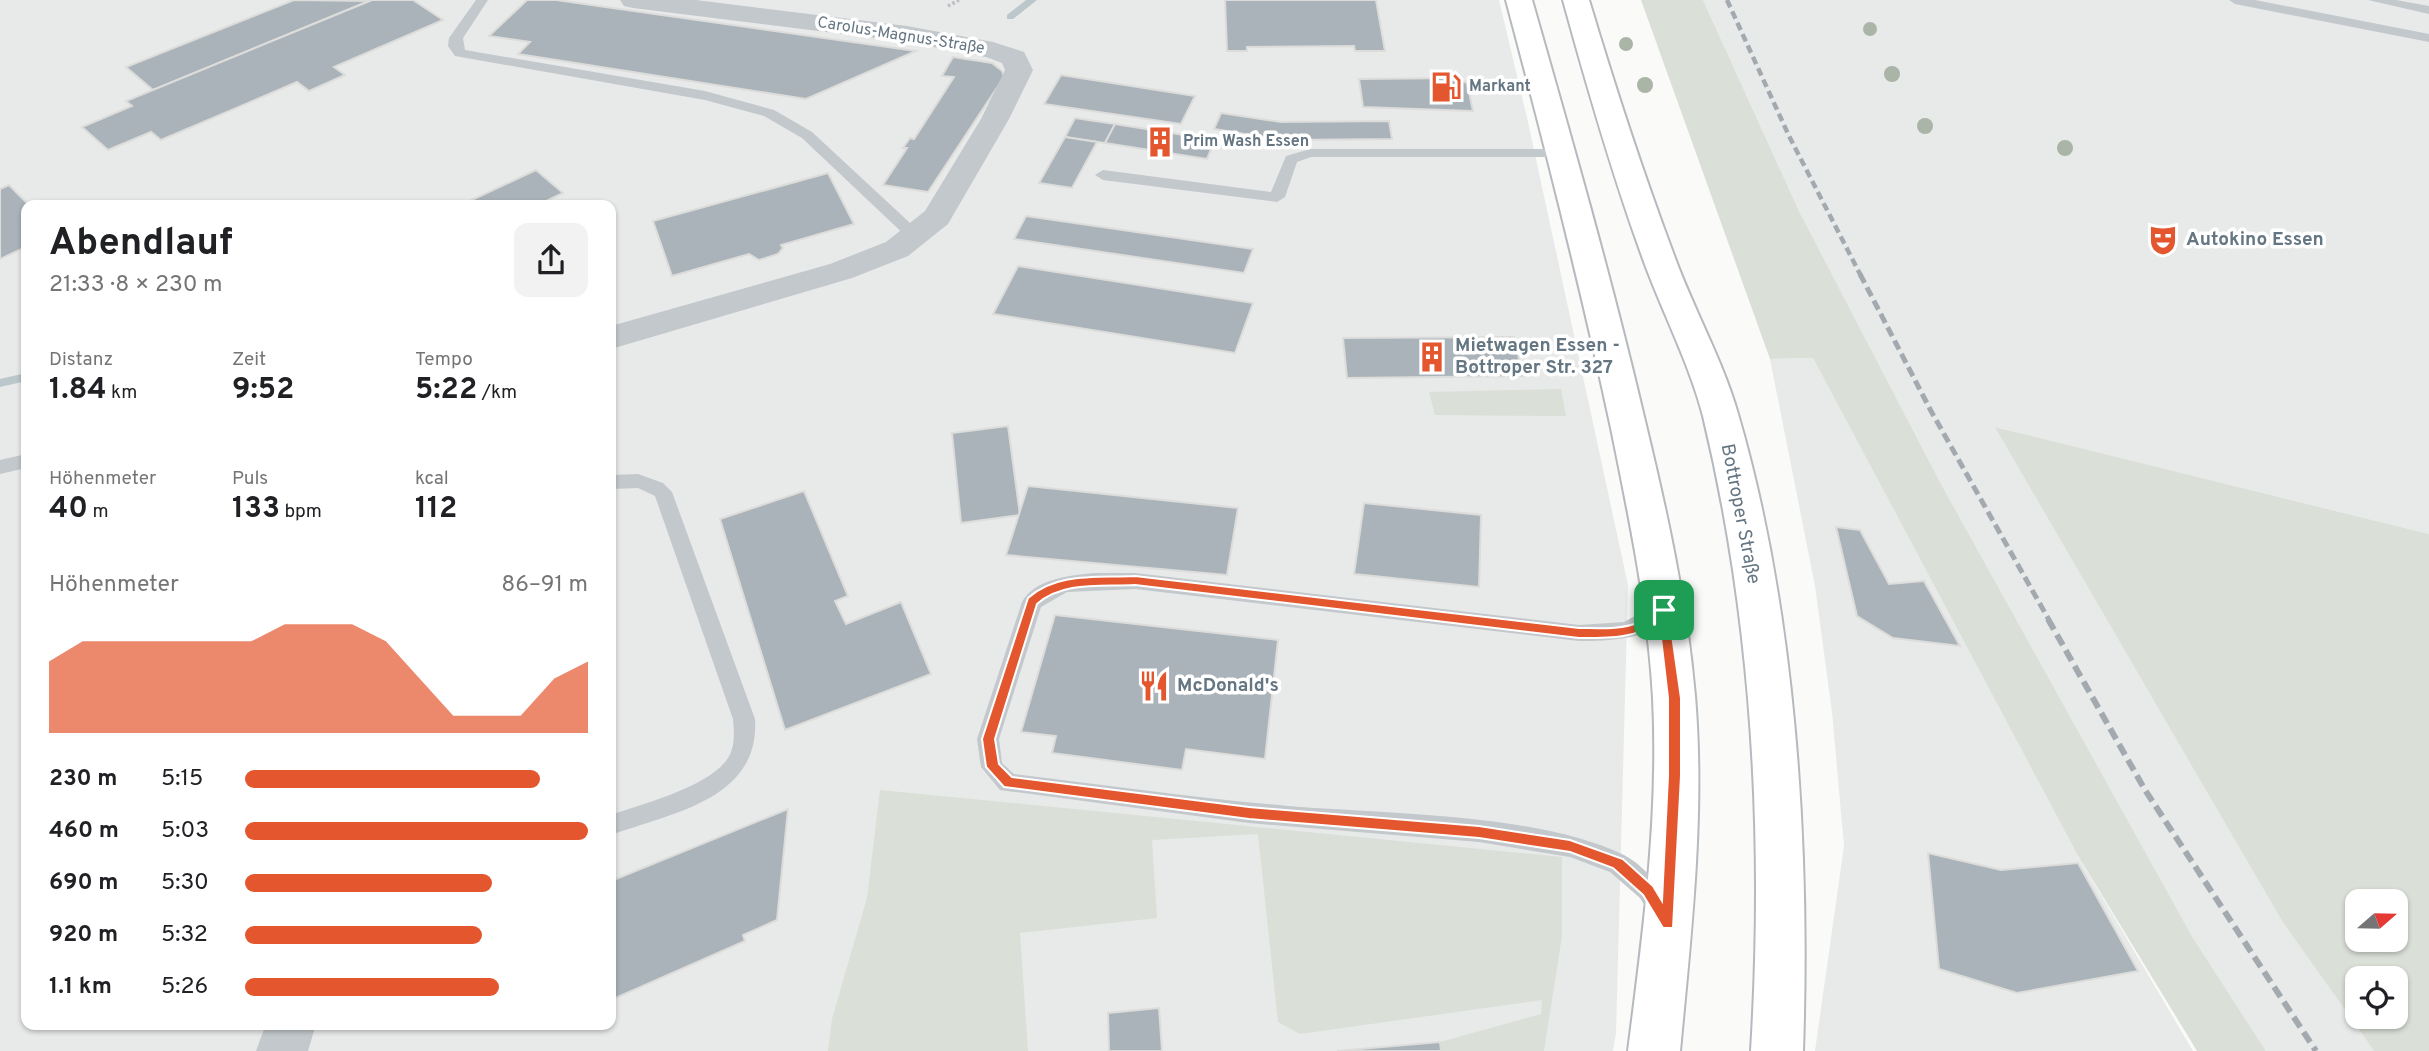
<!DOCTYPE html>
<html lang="de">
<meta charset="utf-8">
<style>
:root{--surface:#fff;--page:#f2f2f2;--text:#202124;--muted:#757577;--accent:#e4572e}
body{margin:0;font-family:Overpass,sans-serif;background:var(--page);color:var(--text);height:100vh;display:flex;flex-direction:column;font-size:26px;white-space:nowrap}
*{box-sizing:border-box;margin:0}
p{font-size:23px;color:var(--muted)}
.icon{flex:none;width:38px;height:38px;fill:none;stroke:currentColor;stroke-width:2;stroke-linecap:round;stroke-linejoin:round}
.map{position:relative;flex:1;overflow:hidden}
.panel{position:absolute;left:21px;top:200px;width:595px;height:830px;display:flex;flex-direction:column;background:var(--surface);border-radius:14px;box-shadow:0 2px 5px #0004}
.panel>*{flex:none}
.needle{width:46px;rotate:70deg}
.tools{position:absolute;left:2345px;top:889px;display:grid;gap:14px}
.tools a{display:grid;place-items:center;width:63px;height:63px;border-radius:14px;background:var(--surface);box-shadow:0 2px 5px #0004;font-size:35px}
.pin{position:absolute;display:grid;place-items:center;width:60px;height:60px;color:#fff;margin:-30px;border-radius:14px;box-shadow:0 4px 10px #0006}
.round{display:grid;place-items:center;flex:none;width:74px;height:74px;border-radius:14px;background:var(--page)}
.overview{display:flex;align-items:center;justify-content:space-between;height:119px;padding:0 28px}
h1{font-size:38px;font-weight:700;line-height:52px}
.metrics{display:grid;grid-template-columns:repeat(3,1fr);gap:10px;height:119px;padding:7px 28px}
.metrics div{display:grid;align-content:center}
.metrics b{font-size:30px;font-weight:700}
.metrics small{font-size:19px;font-weight:400}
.metrics p{font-size:19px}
.chart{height:196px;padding:14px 28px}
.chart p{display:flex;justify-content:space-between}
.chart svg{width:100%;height:126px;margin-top:7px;fill:var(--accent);opacity:.7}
ul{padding:0 28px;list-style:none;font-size:23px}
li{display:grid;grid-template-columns:112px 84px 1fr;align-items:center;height:52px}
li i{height:18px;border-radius:9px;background:var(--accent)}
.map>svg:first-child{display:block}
.built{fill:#e8e9e9;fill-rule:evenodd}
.green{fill:#dadfd7;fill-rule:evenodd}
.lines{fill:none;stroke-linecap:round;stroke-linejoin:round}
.stream{fill:#bbc7cb;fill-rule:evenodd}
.building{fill:#aab3b9;stroke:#dcdcda;stroke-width:2}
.primary-casing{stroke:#b5babe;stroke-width:4}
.path{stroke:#bbbfc2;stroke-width:3.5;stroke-dasharray:2.5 2.5;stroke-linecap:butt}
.service{fill:#c3c8cc;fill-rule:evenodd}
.minor{fill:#c3c8cc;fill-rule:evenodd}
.primary{fill:#fff;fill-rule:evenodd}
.rail-far2{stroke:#a2aab0;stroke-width:4.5;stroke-dasharray:8 4.5;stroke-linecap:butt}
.rail-far1{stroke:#a2aab0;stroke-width:5;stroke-dasharray:10 5;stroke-linecap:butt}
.rail{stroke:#a2aab0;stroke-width:6;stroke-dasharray:12 6;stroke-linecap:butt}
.tree{fill:#aab4a7}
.route{fill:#e4572e;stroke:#fff;stroke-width:2;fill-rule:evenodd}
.labels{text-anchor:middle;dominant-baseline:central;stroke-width:7;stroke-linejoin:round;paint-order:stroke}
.far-street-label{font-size:16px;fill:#657683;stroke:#fff}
.far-poi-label{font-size:16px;font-weight:bold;fill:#657683;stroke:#fff;text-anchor:start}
.poi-label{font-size:19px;font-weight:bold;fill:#657683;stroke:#fff;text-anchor:start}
.street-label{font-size:19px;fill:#657683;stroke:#fff}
</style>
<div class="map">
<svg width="2429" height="1051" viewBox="0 0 2429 1051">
<rect width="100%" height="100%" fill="#fafaf8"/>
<g class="built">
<path d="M0,0h1499l29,122 100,463 -12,448 -3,18h-1613zM26,205h585v819h-585z"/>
<path d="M1703,0h726v534l-433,-107 286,494 92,130h-108l-73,-113 -252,-454 -142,-273z"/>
<path d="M1813,358l264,496 116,197h-378l29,-205 -12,-134 -17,-126 -45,-227z"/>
</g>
<g class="green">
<path d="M1641,0h62l96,211 142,273 252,454 73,113h-69l-120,-197 -264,-496 -43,1z"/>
<path d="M1561,389l5,27 -131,-1 -6,-23z"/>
<path d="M1995,427l434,107v517h-55l-92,-130zM2357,901h39v39h-39zM2357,978h39v39h-39z"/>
<path d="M880,790l682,67v79l-18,115h-103l-1,-9 101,-28 1,-14 -242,34 -22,-12 -20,-188 -106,6 5,78 -137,15 8,118h-200l4,-32 35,-121z"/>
</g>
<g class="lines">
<g class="stream">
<path d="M1026,0h11l-24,19h-6v-4z"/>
<path d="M26,373v8l-26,6v-8z"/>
</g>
</g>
<g class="building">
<path d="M294,0l75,1 -216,89 -27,-23z"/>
<path d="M413,0l30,20 -109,47 11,8 -36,16 -12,-9 -136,58 -10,-8 -43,18 -26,-23 50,-21 -6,-5 246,-101z"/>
<path d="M527,0h29l360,51 -110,48 -288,-45 12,-12 -41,-6z"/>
<path d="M1225,0h151l9,51h-30l-1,-5 -107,1v4h-20z"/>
<path d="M953,57l39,6 10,8 2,6 -76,115 -45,-7 24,-37h-4l7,-10 4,1 40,-62 -12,-1z"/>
<path d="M1061,75l134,21 -14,28 -137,-20z"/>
<path d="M1457,78l10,5 6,28 -110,-4 -4,-28z"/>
<path d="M1221,113l60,9 108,-1 3,18 -109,1 -69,-11z"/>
<path d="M1075,118l40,6 -10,19 -40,-6z"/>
<path d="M1115,124l100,16 -8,19 -102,-16z"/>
<path d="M1065,137l32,5 -25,46 -33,-5z"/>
<path d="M536,170l27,23 -25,12h-77z"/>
<path d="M828,173l26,51 -73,21 2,3 -5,6 -19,6 -10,-6 -77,22 -19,-55z"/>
<path d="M9,185l20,20h-3v42l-26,12v-70z"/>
<path d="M1026,216l227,33 -9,24 -230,-34z"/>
<path d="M1018,266l235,37 -18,50 -242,-39z"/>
<path d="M1514,337l9,39 -176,2 -4,-40z"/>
<path d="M1008,426l12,89 -59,8 -9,-90z"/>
<path d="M1028,486l210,22 -11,67 -221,-20z"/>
<path d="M804,491l44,105 -13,5 11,23 55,-22 30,72 -146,56 -65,-211z"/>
<path d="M1364,503l117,12 -2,72 -125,-13z"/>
<path d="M1836,527l24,3 29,54 35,-3 36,65 -67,-8 -36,-22z"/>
<path d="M1055,615l223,25 -13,119 -79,-10 -4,21 -130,-17 4,-17 -35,-4z"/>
<path d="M788,809l-11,111 -34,15 2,6 -134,59v-119z"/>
<path d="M1928,853l73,17 77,-7 60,108 -121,22 -78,-24z"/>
<path d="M1159,1008l3,43h-53l-1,-38z"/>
<path d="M1440,1042l1,9h-104z"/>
</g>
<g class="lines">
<g class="primary-casing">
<g id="primary">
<path d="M1506,0h26c40,140 80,280 113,421 22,91 42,182 50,275 10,119 -4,237 -15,355h-52c15,-117 31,-235 25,-353 -5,-91 -24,-181 -42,-270 -31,-144 -67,-286 -105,-428z"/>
<path d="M1563,0h26c26,87 54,173 86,258 19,52 48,103 63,156 58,198 72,432 65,637h-52c13,-212 2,-428 -48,-635 -13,-51 -42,-107 -60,-157 -31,-85 -56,-172 -80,-259z"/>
</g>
</g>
<path class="path" d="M948,6l11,-6"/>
<g class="service">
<path d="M476,0h12l-25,38 2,12 240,41 69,19 38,22 111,103 -2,4h-12l-107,-101 -38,-22 -59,-16 -250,-44 -7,-10 1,-8z"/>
<path d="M2229,0h26l174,34v8l-194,-38z"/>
<path d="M2368,0h28l33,6v8z"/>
<path d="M1310,149h250l7,4 -7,4h-249l-14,5 -12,35 -8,5 -174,-22 -8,-5 8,-5 168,22 15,-36z"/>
<path d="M26,454v14l-26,6v-14z"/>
<path d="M638,474l25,9 9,9 83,227c5,81 -84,94 -144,116v-20c30,-11 108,-30 120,-63 4,-10 3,-23 2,-33l-78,-223 -17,-8 -27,1v-14z"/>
<path d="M1094,573h41l444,52 45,-3 33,-18h14l3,6c-15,30 -66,31 -95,31l-444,-52 -68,3 -26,15 -42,132 3,24 12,11c91,11 183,24 274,32 99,8 248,7 336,49 21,11 39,34 48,55l-4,8 -8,3 -8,-3 -12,-20 -30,-26 -40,-15 -91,-15 -230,-19 -249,-33 -19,-23 -4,-28 45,-137c12,-23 49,-27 72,-29z"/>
</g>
<g class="minor">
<path d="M620,0h76l211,26 86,16 31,10 9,18 -24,49 -61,105 -40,32 -56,22 -241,71v-23l219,-62 56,-22 39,-31 56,-92 24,-49 -3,-7 -16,-6 -79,-15 -274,-34 -9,-2z"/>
<path d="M266,1024h50l-8,27h-52z"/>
</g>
<use href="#primary" class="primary"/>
<path class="rail-far2" d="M1727,0l62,136 72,140"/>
<path class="rail-far1" d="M1860,274l71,137 118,209"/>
<path class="rail" d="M2048,619l97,171 171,261"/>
</g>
<g class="tree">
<circle cx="1870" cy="29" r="7"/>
<circle cx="1626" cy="44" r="7"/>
<circle cx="1892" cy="74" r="8"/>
<circle cx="1645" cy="85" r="8"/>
<circle cx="1925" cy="126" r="8"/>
<circle cx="2065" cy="148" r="8"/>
</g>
<path class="route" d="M1135,576l444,52c20,0 42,2 61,-6 11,-5 16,-18 28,-15l13,91v78l-8,152h-10l-20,-33 -30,-27 -43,-16 -91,-14 -230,-19 -245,-32 -18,-20 -4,-28 46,-141c29,-26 70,-20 107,-22zM1135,585l444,53c28,0 58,1 80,-17l9,77v78l-6,125 -9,-15 -30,-27 -53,-19 -91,-14 -230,-19 -237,-30 -13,-13 -4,-25 42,-135c26,-23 65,-17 98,-19z"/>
<defs>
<g id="fuel-bare" transform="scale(2.415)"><path d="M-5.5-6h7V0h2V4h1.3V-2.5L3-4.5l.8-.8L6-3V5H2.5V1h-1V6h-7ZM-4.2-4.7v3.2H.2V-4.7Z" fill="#e4572e" stroke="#fff" stroke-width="2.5" paint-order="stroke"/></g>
<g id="building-bare" transform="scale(2.415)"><path d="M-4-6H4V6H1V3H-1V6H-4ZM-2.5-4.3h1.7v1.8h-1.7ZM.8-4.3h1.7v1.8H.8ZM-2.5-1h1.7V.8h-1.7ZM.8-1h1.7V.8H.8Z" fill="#e4572e" stroke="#fff" stroke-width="2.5" paint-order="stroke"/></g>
<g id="theatre-bare" transform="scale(2.415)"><path d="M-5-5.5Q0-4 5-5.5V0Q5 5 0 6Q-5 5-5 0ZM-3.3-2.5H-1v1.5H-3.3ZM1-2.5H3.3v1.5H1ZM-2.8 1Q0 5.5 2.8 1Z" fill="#e4572e" stroke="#fff" stroke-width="2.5" paint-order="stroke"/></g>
<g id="restaurant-bare" transform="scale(2.415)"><path d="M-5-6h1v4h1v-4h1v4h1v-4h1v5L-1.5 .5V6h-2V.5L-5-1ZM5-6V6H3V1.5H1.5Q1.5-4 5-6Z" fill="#e4572e" stroke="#fff" stroke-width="2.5" paint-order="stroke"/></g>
</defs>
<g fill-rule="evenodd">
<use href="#fuel-bare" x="1446" y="87"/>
<use href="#building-bare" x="1160" y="142"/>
<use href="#theatre-bare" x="2163" y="240"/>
<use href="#building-bare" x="1432" y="357"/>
<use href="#restaurant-bare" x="1154" y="686"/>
</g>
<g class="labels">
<g class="far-street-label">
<text transform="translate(901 36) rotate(9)">Carolus-Magnus-Straße</text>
</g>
<g class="far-poi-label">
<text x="1469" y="87">Markant</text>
<text x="1183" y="142">Prim Wash Essen</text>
</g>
<g class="poi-label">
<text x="2186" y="240">Autokino Essen</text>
<text x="1455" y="346">Mietwagen Essen -<tspan x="1455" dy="22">Bottroper Str. 327</tspan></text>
<text x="1177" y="686">McDonald's</text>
</g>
<g class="street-label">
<text transform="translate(1740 514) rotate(79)">Bottroper Straße</text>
</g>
</g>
</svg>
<div class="tools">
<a><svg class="needle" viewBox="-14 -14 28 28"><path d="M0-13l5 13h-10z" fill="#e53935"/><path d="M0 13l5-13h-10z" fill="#757577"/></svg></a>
<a><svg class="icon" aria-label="locate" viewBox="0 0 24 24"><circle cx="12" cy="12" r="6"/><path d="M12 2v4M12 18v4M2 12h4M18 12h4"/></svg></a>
</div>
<div class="pin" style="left:1664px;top:610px;background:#1e9e55"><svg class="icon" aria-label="arrive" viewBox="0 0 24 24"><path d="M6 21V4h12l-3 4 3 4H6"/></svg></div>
<section class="panel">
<div class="overview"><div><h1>Abendlauf</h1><p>21:33 · 8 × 230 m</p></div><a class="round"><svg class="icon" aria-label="share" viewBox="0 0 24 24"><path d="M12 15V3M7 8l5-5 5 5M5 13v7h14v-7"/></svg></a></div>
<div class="metrics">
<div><p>Distanz</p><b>1.84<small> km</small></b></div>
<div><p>Zeit</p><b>9:52</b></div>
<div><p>Tempo</p><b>5:22<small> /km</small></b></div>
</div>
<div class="metrics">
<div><p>Höhenmeter</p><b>40<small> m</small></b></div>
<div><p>Puls</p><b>133<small> bpm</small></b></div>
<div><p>kcal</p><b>112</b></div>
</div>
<div class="chart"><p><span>Höhenmeter</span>86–91 m</p>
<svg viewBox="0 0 160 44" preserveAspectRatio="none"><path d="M0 44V19L10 12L20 12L30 12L40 12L50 12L60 12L70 6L80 6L90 6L100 12L110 25L120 38L130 38L140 38L150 25L160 19V44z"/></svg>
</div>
<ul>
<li><b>230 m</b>5:15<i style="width:86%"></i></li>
<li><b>460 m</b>5:03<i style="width:100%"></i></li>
<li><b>690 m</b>5:30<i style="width:72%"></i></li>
<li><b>920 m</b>5:32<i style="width:69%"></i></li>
<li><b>1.1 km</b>5:26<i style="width:74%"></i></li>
</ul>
</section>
</div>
